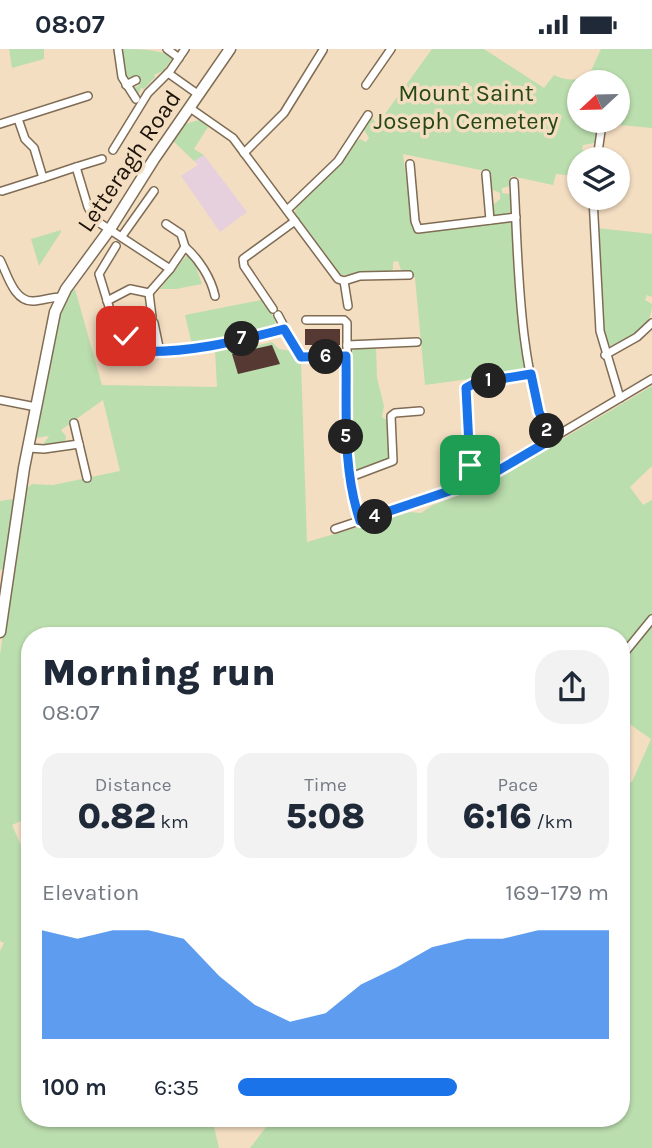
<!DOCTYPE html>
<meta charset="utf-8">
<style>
:root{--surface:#fff;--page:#f2f2f3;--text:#1f2937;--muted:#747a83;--accent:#1a73e8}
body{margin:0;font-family:Karla,sans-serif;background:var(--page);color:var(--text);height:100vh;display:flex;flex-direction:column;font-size:26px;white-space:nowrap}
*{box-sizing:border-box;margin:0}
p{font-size:23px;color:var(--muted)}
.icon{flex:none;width:38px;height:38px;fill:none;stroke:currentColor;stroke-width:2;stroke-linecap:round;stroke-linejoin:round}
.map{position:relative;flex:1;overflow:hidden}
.sheet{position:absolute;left:21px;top:578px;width:609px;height:500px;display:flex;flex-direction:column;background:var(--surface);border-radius:28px;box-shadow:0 2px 5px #0004}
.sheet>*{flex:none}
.needle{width:46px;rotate:248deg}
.controls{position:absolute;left:567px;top:21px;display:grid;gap:14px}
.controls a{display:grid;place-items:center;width:63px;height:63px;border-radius:50%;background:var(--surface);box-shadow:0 2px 5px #0004;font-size:35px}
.pin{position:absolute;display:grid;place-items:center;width:60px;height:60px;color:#fff;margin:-30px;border-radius:14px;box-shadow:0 4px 10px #0006}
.km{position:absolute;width:35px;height:35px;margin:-18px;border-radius:50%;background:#222;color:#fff;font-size:19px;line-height:35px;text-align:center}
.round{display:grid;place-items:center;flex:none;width:74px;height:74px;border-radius:28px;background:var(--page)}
.overview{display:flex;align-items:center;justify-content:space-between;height:119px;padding:0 21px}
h1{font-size:38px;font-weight:800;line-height:52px}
.metrics{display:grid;grid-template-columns:repeat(3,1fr);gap:10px;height:119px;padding:7px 21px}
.metrics div{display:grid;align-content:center;border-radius:18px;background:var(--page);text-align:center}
.metrics b{font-size:35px;font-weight:800}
.metrics small{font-size:19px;font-weight:400}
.metrics p{font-size:19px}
.chart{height:196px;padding:14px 21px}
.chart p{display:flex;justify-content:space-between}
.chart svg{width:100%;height:126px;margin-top:7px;fill:var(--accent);opacity:.7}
ul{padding:0 21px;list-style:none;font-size:23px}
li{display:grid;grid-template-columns:112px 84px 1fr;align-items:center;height:52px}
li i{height:18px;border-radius:9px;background:var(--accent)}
.status{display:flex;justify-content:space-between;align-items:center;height:49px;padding:0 35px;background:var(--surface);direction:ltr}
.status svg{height:19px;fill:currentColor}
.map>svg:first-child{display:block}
.industrial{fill:#e6d0de}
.green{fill:#bbdeae;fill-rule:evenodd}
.building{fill:#563932}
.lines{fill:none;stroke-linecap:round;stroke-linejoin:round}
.street-casing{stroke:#7f6c54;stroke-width:10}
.secondary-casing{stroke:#7f6c54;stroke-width:13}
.street{stroke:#fff;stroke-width:7}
.secondary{stroke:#fff;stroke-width:10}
.route-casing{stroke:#fff;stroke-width:14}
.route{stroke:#1a73e8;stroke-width:9}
.labels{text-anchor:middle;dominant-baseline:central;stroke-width:7;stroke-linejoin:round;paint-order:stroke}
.park-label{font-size:24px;fill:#254815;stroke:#f4dec2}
.street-label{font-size:24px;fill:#1c140b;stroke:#f4dec2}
</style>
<div class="status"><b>08:07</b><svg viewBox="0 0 49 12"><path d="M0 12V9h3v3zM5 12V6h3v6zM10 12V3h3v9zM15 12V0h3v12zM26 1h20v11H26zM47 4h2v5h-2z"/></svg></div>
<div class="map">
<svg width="652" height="1099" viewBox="0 0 652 1099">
<rect width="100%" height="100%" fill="#f4dec2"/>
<path class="industrial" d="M204,106l43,57 -27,20 -39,-56 17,-11 -4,-4z"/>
<g class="green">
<path d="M9,0h35v10l-32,9z"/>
<path d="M121,0c15,0 45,0 51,10l-9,12 -9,4 1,2 -11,12 -3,-1 -3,8 -6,-8 7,-2 -4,-9 -6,1 -6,-7z"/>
<path d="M432,0h52l60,39 10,-13c13,6 22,6 35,0l12,-26h51v79l-54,-5 -3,20 -12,2 -1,5 7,2 3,7h-13v17l-23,-2 -3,11 -42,-9 -1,10 -8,2v5l8,1 2,4v14l-14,4 -5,-3 -1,-7 8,-7v-6l-9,-4 -1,-17 -87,-18 9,71 6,7 90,-11 4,3 15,142 -5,6 -97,13 -10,-107 -4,-5 -10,-3 -3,-9 -5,1v7l-5,4 -47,2 -46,-62c4,-22 32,-36 46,-52 7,-8 10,-17 19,-22l6,3 3,-4 -6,-10 8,-12 6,9zM579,33h39v39h-39z"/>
<path d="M199,71l9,7 -14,22 10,6 -10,6 -22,-21 13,-16z"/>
<path d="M597,179l55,6v63l-5,-2 -2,5 7,4c0,24 -21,34 -40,43 -14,-7 -14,-100 -15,-119z"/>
<path d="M61,181v2l-22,34 -8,-27z"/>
<path d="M187,206l7,6 8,23 -26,5h-16z"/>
<path d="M75,240l27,96 115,2 -2,-37 13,-2 2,4 42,-10 7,7 12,2 5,10 5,1 6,180 103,-30 11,1 12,-8 50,-19 169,-100v80l-22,21 13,18 9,-5v648h-402l23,-30h348v-335l11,-1 19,-43 -30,-21v-83h-591v182l-18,8 12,27 6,-1v267h188l-4,9 5,21h-219v-197l4,-8 -4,-2v-286l24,-165 8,-6 21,1 67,-14 -17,-71 -42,30 5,6 -1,7 -6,-1 -17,4 7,-10 -14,2c4,-30 16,-134 40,-149z"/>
<path d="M261,251l15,20 -2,6 -82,19 -7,-30z"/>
<path d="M151,274l5,21 -3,4c-21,0 -21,0 -27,-20z"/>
<path d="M376,297l1,32 7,28 -2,11 6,4 3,36 -3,4 -32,11 -5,-3 -2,-116 8,-5z"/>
<path d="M14,450v16l-9,53 -5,2v-69z"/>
</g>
<g class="building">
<rect x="305" y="280" width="35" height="16"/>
<path d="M272,296l8,19 -42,10 -6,-20z"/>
</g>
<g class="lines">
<g class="street-casing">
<g id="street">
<path d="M118,0l4,28 14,22"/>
<path d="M167,0l12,9"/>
<path d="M168,24l31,22"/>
<path d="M126,36l10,-5"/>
<path d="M366,36l25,-36"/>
<path d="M190,59l43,30 105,141 6,2 4,25"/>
<path d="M18,70l7,20 9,9 9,30 33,-11 12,40 7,13 75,49 -21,24 -19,-4 -23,12"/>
<path d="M0,75l88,-28"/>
<path d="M113,101l35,-57 22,-22 15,-22"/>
<path d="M244,104l40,-40 39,-63"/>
<path d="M597,110l4,-28"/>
<path d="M410,115l5,57 3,8 98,-12"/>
<path d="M76,118l26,-8"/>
<path d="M486,125l4,46"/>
<path d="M514,133c4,68 4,200 38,257"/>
<path d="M2,142l41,-13"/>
<path d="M593,149l7,133 20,67"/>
<path d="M287,161l51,-49 30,-46"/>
<path d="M166,175l15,10 4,13"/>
<path d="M122,187l32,-45"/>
<path d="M0,211c7,13 14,43 34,41 10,-1 18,-4 28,-4"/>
<path d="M170,220l15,-22c14,12 26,31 30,49"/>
<path d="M344,232l16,-5 49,-1"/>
<path d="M149,244l3,24"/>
<path d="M273,260l-29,-43 -1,-7 52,-38"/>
<path d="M278,266l21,40 47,1"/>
<path d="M306,271h38l3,3v139l4,32 9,27"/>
<path d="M114,274l-15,-49 17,-28"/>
<path d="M154,274l6,29"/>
<path d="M124,281l4,15 6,6c51,3 102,-8 150,-22"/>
<path d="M347,296l70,-3"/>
<path d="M605,306l32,-18 15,-14"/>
<path d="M0,351l36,7"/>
<path d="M74,374l13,55"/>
<path d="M28,399l16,1 35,-5"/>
<path d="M473,424l-7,-85 9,-5 56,-9"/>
<path d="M348,429l45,-17 -2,-45 4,-3 25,-2"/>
<path d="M335,480l147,-49 170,-101"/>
<path d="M621,608l31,-38"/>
</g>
</g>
<g class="secondary-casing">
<path id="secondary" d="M0,583l24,-164 31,-156 11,-23 44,-60 44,-70 76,-110"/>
</g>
<use href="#street" class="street"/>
<use href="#secondary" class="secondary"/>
</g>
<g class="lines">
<g class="route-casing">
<path id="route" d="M126,287l2,9 6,6c51,3 101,-9 150,-22l17,28 45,-1c1,56 -4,111 14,165l122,-41 70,-41 -13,-27 -8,-38 -56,9 -9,5 4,77"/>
</g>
<use href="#route" class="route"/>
</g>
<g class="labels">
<g class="park-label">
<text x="466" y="44">Mount Saint<tspan x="466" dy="28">Joseph Cemetery</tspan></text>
</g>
<g class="street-label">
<text transform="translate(129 112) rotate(-56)">Letteragh Road</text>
</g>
</g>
</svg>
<div class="controls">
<a><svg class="needle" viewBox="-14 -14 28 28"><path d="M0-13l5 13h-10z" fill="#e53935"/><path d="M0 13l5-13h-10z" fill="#747a83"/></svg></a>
<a><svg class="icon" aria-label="layers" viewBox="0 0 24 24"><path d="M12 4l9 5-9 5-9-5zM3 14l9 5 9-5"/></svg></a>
</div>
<div class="pin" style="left:470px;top:416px;background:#1e9e55"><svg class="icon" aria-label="arrive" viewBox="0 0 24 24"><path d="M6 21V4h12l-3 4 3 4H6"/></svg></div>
<div class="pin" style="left:126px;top:287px;background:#d93025"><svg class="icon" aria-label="check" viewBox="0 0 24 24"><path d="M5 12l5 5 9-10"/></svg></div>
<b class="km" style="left:489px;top:332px">1</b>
<b class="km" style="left:547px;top:382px">2</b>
<b class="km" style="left:375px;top:468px">4</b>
<b class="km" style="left:346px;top:388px">5</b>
<b class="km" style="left:326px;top:308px">6</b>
<b class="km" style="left:242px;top:290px">7</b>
<section class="sheet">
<div class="overview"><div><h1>Morning run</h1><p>08:07</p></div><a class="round"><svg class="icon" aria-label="share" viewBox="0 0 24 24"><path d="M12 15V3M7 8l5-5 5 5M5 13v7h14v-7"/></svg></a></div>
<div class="metrics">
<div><p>Distance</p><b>0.82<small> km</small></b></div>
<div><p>Time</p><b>5:08</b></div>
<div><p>Pace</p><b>6:16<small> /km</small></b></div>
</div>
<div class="chart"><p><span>Elevation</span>169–179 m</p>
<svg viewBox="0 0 160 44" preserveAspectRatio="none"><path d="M0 44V6L10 9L20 6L30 6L40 9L50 22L60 32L70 38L80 35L90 25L100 19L110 12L120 9L130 9L140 6L150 6L160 6V44z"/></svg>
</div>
<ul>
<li><b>100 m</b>6:35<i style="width:59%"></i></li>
</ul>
</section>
</div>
